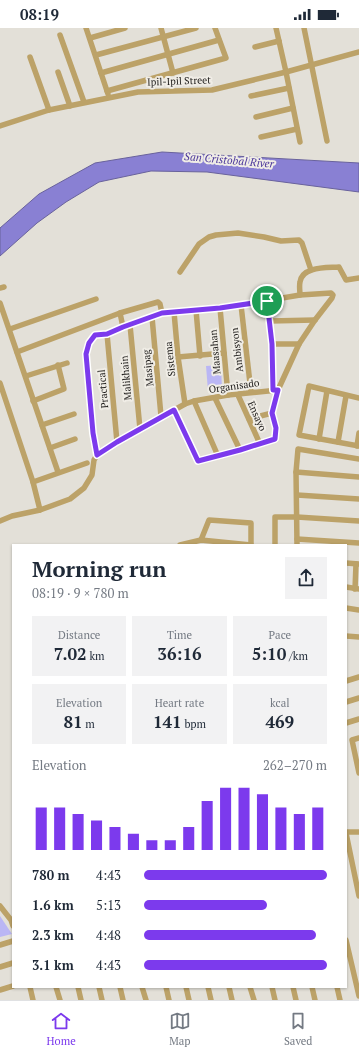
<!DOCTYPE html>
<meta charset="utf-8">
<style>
:root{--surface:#fff;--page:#f2f2f3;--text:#1f2937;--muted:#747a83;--line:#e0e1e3;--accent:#7c3aed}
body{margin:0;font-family:"PT Serif",serif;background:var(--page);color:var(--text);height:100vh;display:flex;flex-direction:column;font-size:15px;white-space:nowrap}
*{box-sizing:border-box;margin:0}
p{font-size:13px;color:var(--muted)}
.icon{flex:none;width:22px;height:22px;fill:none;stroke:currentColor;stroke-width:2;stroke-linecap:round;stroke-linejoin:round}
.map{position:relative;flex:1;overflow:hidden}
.drawer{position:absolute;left:12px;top:516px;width:335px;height:444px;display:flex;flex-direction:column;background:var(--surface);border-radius:0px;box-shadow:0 1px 3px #0004}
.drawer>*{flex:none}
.pin{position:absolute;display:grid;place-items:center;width:34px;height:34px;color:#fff;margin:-17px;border:2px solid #fff;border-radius:50%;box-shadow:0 1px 4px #0007}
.round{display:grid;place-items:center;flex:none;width:42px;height:42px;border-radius:0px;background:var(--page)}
.headline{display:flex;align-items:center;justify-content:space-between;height:68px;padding:0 20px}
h1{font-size:22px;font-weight:700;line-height:30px}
.stats{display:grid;grid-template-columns:repeat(3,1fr);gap:6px;height:68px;padding:4px 20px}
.stats div{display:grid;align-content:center;border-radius:0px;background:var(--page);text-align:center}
.stats b{font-size:17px;font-weight:700}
.stats small{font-size:11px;font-weight:400}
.stats p{font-size:11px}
.chart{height:112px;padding:8px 20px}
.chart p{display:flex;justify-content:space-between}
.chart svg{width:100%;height:72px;margin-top:4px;stroke:var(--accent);stroke-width:6}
ul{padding:0 20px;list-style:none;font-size:13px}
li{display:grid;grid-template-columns:64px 48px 1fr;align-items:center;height:30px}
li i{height:10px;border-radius:5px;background:var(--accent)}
.status{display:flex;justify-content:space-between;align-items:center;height:28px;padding:0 20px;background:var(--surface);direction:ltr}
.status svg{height:11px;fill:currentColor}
.tabs{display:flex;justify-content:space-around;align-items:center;height:56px;border-top:1px solid var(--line);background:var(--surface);font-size:11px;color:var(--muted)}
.tabs a{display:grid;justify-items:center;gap:2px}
.tabs .selected{color:var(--accent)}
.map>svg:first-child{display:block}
.green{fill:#bab6f4}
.water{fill:#8980d3;stroke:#69629c}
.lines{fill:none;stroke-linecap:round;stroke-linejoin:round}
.minor{stroke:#bca268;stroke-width:5.5}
.route-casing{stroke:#fff;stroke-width:8}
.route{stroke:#7c3aed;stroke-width:5}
.labels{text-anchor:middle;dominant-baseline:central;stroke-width:4;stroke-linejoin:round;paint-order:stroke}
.street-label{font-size:10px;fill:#1e1c1a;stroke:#f0ede6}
.water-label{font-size:11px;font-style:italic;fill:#4c389a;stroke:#f0ede6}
</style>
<div class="status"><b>08:19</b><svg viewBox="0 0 49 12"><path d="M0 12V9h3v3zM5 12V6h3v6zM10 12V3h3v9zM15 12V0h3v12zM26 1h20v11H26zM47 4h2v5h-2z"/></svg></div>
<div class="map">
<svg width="359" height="972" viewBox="0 0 359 972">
<rect width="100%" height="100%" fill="#e3e0d8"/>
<g class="green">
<path d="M221,337l1,25 -14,1 -2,-25z"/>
<path d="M0,888l12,18 -12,3z"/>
</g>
<path class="water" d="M162,124l197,11v29l-152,-20 -56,-1 -52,11 -33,20 -29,21 -37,33v-28l39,-34 56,-31z"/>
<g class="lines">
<g class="minor">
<path d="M86,0l22,66"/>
<path d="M161,0l12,45"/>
<path d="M276,0l10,44 14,70"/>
<path d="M304,0l23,113"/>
<path d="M60,7l24,67"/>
<path d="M90,10l35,-10"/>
<path d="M255,19l24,-6"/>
<path d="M96,27l100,-27"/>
<path d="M30,29l19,53"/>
<path d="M58,44l12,34"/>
<path d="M101,45l118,-33"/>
<path d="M107,63l119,-33 -11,-30"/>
<path d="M251,68l38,-8"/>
<path d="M256,89l37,-9"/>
<path d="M0,98l49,-16 89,-18 74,-2 74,-18 73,-20"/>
<path d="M261,109l36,-8"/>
<path d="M180,244l19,-28 10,-7 7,-2 22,-2 26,4 17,4 18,-1 3,3 9,27"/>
<path d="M0,260l4,-1"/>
<path d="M300,267c0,-4 -1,-9 0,-13 2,-16 27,-14 39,-15l7,13 13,-2"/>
<path d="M267,273l5,43 1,46"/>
<path d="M0,275l58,169"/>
<path d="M241,277l10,87"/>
<path d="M220,280l8,87"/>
<path d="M196,282l4,46"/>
<path d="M174,284l4,45 7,47"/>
<path d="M120,285l3,14"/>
<path d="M152,289l9,99"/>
<path d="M270,293l45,-1"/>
<path d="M130,297l10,104"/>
<path d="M10,301l86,-30"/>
<path d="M107,306l10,108"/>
<path d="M272,316h27"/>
<path d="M17,324l103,-39 38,-11 2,2 2,9"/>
<path d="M178,329l46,-4"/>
<path d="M26,348l41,-13"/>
<path d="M0,355l33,99 7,28"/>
<path d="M238,367l22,49"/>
<path d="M215,370l25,52"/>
<path d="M359,370l-50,-12 -10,49 60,11"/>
<path d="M33,373l31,-12 -6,-24"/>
<path d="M194,373l24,55"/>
<path d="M249,391l23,-6"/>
<path d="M42,397l32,-11"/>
<path d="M319,411l8,-48"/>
<path d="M338,414l8,-46"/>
<path d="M357,418l2,-13"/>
<path d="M50,420l25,-9"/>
<path d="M97,427l-4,-22 -7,-79 3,-11 6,-8 12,-1 16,-7 39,-14 79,-8 59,-10 31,-2 2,2 -1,3 -17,22 -16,24 -21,46 -6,23 4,15 -1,11 -35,11 -42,11 -24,-51"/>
<path d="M296,444l63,5"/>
<path d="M33,454l54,-19"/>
<path d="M297,467l62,4"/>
<path d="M0,493l12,-5 28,-6 30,-11 14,-11 8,-13 2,-15 3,-5 20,-13 68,-38 9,-3 34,-6 50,-5"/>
<path d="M297,511l62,4"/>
<path d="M201,512l8,-20 42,3v22"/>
<path d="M180,517l21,-5 50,5"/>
<path d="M275,517v-28h22l62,4"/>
<path d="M297,517l-1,-73 2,-23 61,10"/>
<path d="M346,535l13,1"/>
<path d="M346,559l13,2"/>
<path d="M355,561l1,-25"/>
<path d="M346,580l13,2"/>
<path d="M346,608l13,1"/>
<path d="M346,653l13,-4"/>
<path d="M346,674l13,-4"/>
<path d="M346,695l13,-4"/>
<path d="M359,710l-7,2 7,33"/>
<path d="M346,804h13"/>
<path d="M346,805l13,63"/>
<path d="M0,878l11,14 2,6"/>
<path d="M346,912l13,56"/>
<path d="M0,917l13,-4"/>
<path d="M0,939l13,-4"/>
<path d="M30,959l3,13"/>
<path d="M56,959l4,13"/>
<path d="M78,959l3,13"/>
<path d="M99,959l3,13"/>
<path d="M120,959l3,13"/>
<path d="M142,959l4,13"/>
<path d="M166,959l3,13"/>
<path d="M186,959l3,13"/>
<path d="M208,959l3,13"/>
<path d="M229,959l3,13"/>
<path d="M250,959l4,13"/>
<path d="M272,959l3,13"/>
<path d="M293,959l3,13"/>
<path d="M312,959l3,13"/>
<path d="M337,959l3,13"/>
<path d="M0,962l13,-4"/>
</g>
</g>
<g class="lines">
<g class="route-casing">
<path id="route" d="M267,273l5,43 1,46h5l-6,23 4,15 -1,11 -35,11 -42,11 -24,-51 -57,32 -20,13 -4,-22 -7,-79 3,-11 6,-8 12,-1 16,-7 39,-14 58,-5z"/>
</g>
<use href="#route" class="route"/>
</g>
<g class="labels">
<g class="street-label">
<text transform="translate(179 53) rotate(-2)">Ipil-Ipil Street</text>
<text transform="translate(237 322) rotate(-97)">Ambisyon</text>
<text transform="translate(215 324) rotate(-95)">Maasahan</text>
<text transform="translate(170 331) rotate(-96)">Sistema</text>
<text transform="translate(148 340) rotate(-96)">Masipag</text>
<text transform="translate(126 350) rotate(-95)">Malikhain</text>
<text transform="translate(234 358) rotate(-8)">Organisado</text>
<text transform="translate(103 361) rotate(-95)">Practical</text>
<text transform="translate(257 388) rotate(66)">Ensayo</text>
</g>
<g class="water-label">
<text transform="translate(229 132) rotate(5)">San Cristobal River</text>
</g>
</g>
</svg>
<div class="pin" style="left:267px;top:273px;background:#1e9e55"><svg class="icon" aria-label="arrive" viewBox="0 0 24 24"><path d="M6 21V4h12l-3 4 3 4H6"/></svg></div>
<section class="drawer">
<div class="headline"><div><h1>Morning run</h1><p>08:19 · 9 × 780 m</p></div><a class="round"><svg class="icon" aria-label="share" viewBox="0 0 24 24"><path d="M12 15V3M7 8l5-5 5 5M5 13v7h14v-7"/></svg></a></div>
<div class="stats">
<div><p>Distance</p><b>7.02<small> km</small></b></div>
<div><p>Time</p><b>36:16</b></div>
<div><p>Pace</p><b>5:10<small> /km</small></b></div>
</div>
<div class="stats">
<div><p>Elevation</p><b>81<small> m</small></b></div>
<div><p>Heart rate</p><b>141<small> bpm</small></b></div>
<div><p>kcal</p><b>469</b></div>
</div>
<div class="chart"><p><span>Elevation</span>262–270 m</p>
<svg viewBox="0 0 160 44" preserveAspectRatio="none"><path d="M5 44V18M15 44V18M25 44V22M35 44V26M45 44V30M55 44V34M65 44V38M75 44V38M85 44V30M95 44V14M105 44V6M115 44V6M125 44V10M135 44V18M145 44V22M155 44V18"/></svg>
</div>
<ul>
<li><b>780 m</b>4:43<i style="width:100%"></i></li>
<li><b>1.6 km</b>5:13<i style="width:67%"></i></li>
<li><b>2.3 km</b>4:48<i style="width:94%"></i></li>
<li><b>3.1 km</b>4:43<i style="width:100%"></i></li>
</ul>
</section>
</div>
<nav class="tabs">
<a class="selected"><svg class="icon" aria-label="home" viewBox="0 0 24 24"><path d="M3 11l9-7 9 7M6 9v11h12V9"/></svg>Home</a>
<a><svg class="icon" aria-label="map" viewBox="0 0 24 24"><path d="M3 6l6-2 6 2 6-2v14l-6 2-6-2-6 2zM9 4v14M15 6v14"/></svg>Map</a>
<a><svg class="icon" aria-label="saved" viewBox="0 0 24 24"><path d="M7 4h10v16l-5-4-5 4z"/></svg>Saved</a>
</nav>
